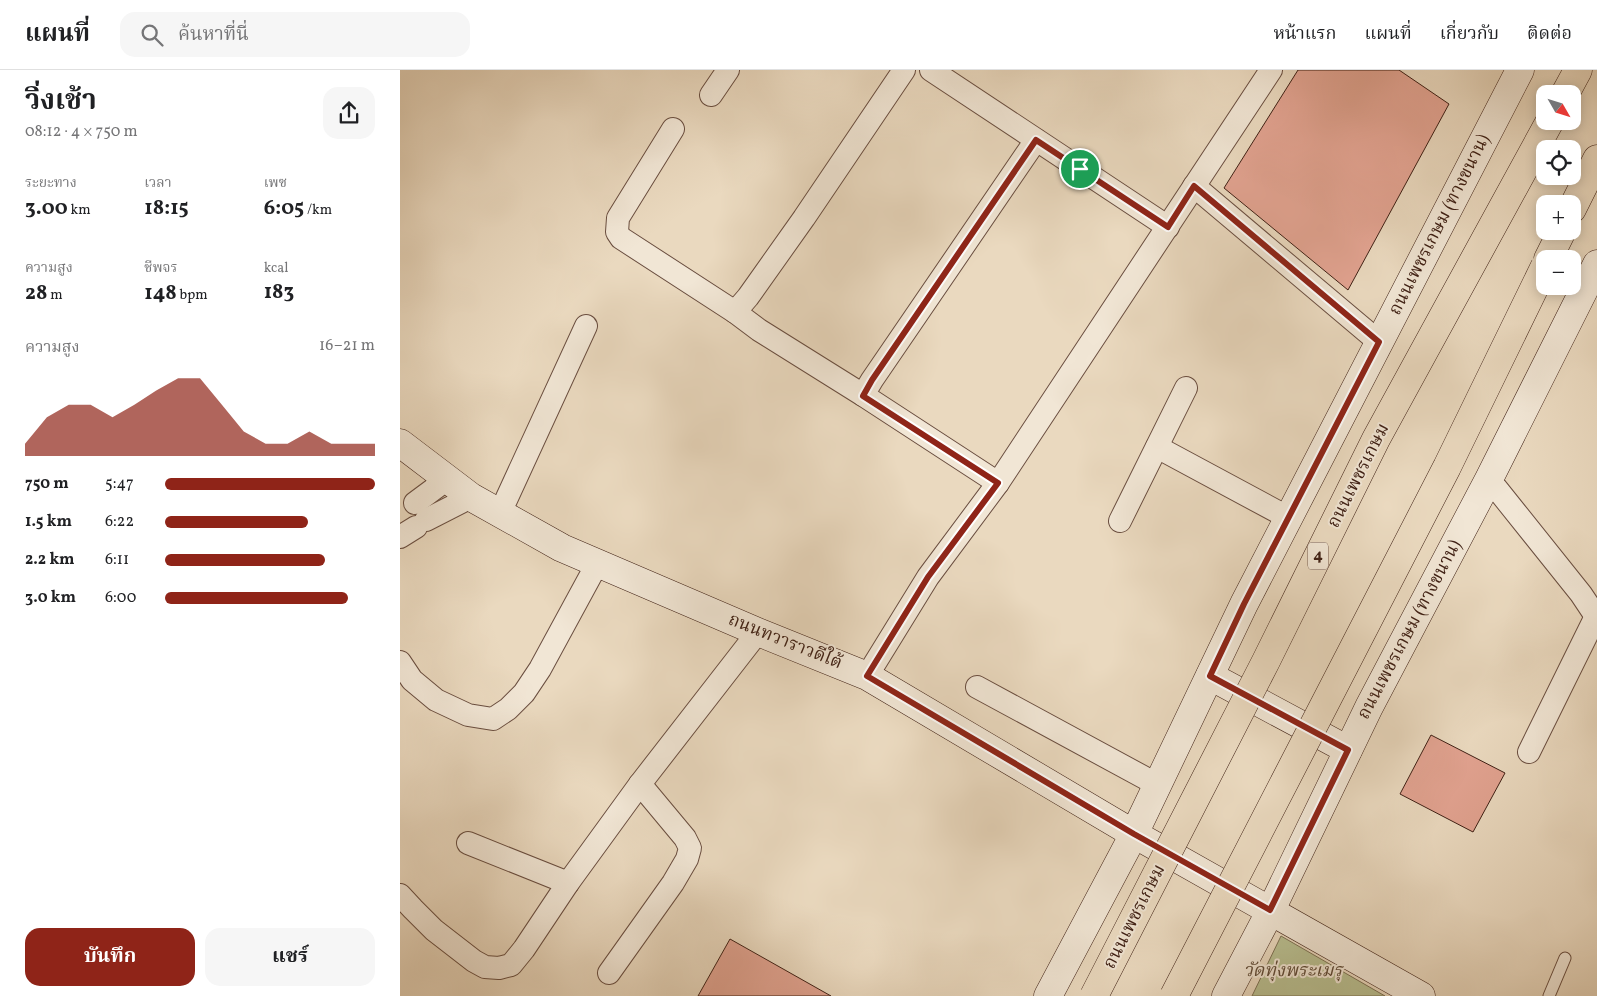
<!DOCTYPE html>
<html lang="th">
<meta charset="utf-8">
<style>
:root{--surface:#fff;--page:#f6f6f6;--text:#202124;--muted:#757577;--line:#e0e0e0;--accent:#8f2418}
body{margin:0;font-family:Vollkorn,"Noto Serif Thai",serif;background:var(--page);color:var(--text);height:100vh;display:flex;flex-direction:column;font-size:19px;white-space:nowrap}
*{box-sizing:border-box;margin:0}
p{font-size:16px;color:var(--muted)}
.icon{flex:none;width:28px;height:28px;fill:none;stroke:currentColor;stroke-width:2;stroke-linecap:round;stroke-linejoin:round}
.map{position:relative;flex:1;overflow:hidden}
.side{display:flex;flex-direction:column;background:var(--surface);width:400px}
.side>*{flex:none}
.needle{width:32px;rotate:129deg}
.tools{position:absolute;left:1136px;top:15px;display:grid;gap:10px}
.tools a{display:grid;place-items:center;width:45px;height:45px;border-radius:10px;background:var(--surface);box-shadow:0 2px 12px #0003;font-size:25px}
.pin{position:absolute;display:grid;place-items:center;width:42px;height:42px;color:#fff;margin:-21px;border:2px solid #fff;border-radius:50%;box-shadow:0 1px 5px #0007}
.round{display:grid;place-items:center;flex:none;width:52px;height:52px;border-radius:15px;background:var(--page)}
.overview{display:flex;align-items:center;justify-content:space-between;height:85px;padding:0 25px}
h1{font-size:28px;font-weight:700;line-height:38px}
.metrics{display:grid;grid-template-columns:repeat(3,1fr);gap:8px;height:85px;padding:5px 25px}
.metrics div{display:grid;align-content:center}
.metrics b{font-size:21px;font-weight:700}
.metrics small{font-size:14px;font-weight:400}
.metrics p{font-size:14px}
.chart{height:140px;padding:10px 25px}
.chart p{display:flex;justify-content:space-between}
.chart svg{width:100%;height:90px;margin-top:5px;fill:var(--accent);opacity:.7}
.action{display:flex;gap:10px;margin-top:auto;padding:10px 25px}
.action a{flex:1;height:58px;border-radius:15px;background:var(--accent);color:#fff;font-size:20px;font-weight:700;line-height:58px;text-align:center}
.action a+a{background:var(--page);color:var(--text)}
ul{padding:0 25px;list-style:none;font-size:16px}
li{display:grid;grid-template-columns:80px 60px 1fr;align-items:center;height:38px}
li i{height:12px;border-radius:6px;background:var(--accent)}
header{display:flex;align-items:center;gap:30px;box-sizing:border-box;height:70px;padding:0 25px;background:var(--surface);border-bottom:1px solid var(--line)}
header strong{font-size:24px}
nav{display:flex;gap:28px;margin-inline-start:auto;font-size:18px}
.search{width:350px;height:45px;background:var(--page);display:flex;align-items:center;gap:12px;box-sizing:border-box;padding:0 18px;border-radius:15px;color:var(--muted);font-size:19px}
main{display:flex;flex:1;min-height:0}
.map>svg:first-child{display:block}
.green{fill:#b8bf91;stroke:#7c7053}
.building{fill:#e2a391;stroke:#3f2015}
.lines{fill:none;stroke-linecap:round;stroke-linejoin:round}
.lane-casing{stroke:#6a4e40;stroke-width:13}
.street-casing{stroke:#6a4e40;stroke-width:24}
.secondary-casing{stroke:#3f2015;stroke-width:29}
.highway-casing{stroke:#3f2015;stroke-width:29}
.lane{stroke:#f1e6d5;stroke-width:11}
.street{stroke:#f1e6d5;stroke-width:22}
.secondary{stroke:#f1e6d5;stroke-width:28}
.highway{stroke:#ead9bf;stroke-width:28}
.highway-bridge-casing{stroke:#3f2015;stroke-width:29;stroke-linecap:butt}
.highway-bridge{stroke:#ead9bf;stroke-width:28}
.route-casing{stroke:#fff;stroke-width:10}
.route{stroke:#8f2418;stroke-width:6}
.labels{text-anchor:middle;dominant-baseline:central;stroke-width:4;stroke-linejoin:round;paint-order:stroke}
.shield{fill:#f1e6d5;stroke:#745b4f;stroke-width:1}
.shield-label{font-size:16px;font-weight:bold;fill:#3f2015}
.street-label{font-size:18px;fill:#3f2015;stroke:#f1e6d5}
.park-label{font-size:18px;font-style:italic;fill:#5d4834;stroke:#f1e6d5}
</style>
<header>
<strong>แผนที่</strong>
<div class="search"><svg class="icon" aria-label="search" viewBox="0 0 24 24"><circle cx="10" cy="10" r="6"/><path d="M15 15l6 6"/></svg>ค้นหาที่นี่</div>
<nav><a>หน้าแรก</a><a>แผนที่</a><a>เกี่ยวกับ</a><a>ติดต่อ</a></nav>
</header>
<main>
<section class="side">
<div class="overview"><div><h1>วิ่งเช้า</h1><p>08:12 · 4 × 750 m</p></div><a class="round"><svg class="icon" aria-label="share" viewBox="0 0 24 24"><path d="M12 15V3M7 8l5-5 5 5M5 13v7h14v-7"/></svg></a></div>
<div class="metrics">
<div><p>ระยะทาง</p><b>3.00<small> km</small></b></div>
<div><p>เวลา</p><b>18:15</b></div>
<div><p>เพซ</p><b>6:05<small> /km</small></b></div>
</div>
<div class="metrics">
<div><p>ความสูง</p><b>28<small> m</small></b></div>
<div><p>ชีพจร</p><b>148<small> bpm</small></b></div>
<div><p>kcal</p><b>183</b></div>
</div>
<div class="chart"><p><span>ความสูง</span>16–21 m</p>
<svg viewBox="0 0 160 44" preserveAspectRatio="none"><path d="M0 44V38L10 25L20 19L30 19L40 25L50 19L60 12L70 6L80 6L90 19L100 32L110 38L120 38L130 32L140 38L150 38L160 38V44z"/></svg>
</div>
<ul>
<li><b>750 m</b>5:47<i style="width:100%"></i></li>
<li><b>1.5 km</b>6:22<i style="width:68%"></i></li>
<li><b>2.2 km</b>6:11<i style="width:76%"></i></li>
<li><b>3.0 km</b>6:00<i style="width:87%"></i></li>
</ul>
<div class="action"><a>บันทึก</a><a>แชร์</a></div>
</section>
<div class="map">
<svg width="1197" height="926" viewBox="0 0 1197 926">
<rect width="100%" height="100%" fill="#ead9bf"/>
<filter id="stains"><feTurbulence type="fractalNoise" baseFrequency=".004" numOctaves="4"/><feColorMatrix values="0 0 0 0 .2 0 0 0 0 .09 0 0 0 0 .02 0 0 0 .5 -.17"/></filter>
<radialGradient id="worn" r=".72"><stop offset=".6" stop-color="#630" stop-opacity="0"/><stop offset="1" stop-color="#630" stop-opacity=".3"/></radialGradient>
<path class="green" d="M881,866l104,60h-133z"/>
<g class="building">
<path d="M898,0h101l50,34 -101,186 -124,-102z"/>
<path d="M1031,665l74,38 -32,59 -73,-38z"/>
<path d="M330,869l101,57h-133z"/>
</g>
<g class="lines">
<g class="lane-casing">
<path id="lane" d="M1149,926l16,-38"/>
</g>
<g class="street-casing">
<g id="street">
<path d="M504,0l-100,148 -56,79 -13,15 24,18 104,65 9,-15 164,-240"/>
<path d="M531,0l237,157"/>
<path d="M311,25l17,-25"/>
<path d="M273,59l-55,89 -1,14 4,6 114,74"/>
<path d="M794,116l185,156"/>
<path d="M463,325l135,88"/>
<path d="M757,377l132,71"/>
<path d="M1089,409l92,115 16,24"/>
<path d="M15,433l31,-23"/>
<path d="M100,443l86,-187"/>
<path d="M26,450l45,-23"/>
<path d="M720,451l66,-133"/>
<path d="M0,467l16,-10"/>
<path d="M0,592l12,18 24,20 32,15 25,4 15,-10 16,-16 16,-24 57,-105"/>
<path d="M467,606l61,-99 70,-94 273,-413"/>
<path d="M577,617l181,98"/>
<path d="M1129,682l68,-138"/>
<path d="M68,773l100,40"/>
<path d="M0,825l13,14 21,21 40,31 11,6 14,1 12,-3 13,-16 44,-66 72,-99 118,-152"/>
<path d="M209,903l64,-90 14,-24 3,-11 -5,-10 -45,-54"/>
</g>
</g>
<g class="secondary-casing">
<g id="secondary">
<path d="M0,373l71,54 91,51 196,84 109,44 267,158 287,162"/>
<path d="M810,606l138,74"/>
<path d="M648,926l86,-162 110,-230 276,-534"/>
<path d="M826,926l45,-86 98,-203 120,-228 108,-215"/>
</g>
</g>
<g class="highway-casing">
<g id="highway">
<path d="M1165,24l13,-24"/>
<path d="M1172,139l25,-50"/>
<path d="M1148,189l14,-28"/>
</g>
</g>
<use href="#lane" class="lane"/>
<use href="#street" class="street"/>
<use href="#secondary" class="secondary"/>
<use href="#highway" class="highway"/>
<g class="highway-bridge-casing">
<g id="highway-bridge">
<path d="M694,926l172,-335 110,-222 174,-318"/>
<path d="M774,926l273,-529 98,-201"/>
</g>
</g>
<use href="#highway-bridge" class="highway-bridge"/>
</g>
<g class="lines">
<g class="route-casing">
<path id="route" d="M636,70l132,87 26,-41 185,156 -135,262 -34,72 138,74 -78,160 -136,-76 -267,-158 61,-99 70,-94 -135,-87 9,-16z"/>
</g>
<use href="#route" class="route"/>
</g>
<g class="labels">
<rect class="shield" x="908" y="472.5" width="20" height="27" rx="4"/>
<g class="shield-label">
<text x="918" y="486">4</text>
</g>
<g class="street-label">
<text transform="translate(1040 155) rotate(-63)">ถนนเพชรเกษม (ทางขนาน)</text>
<text transform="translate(959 406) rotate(-63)">ถนนเพชรเกษม</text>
<text transform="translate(1010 560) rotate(-62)">ถนนเพชรเกษม (ทางขนาน)</text>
<text transform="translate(385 572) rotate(22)">ถนนทวาราวดีใต้</text>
<text transform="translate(735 847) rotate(-63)">ถนนเพชรเกษม</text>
</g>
<g class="park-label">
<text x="893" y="901">วัดทุ่งพระเมรุ</text>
</g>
</g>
<rect width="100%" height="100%" filter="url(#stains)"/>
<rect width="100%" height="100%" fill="url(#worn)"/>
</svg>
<div class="tools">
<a><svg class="needle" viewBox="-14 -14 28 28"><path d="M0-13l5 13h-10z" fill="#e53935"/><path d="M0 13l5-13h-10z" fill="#757577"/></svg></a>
<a><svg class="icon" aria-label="locate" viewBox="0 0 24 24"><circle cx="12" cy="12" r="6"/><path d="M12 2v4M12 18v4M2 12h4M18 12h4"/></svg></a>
<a>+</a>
<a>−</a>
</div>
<div class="pin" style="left:680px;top:99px;background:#1e9e55"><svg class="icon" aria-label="arrive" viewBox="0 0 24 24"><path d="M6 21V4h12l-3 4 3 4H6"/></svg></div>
</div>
</main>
